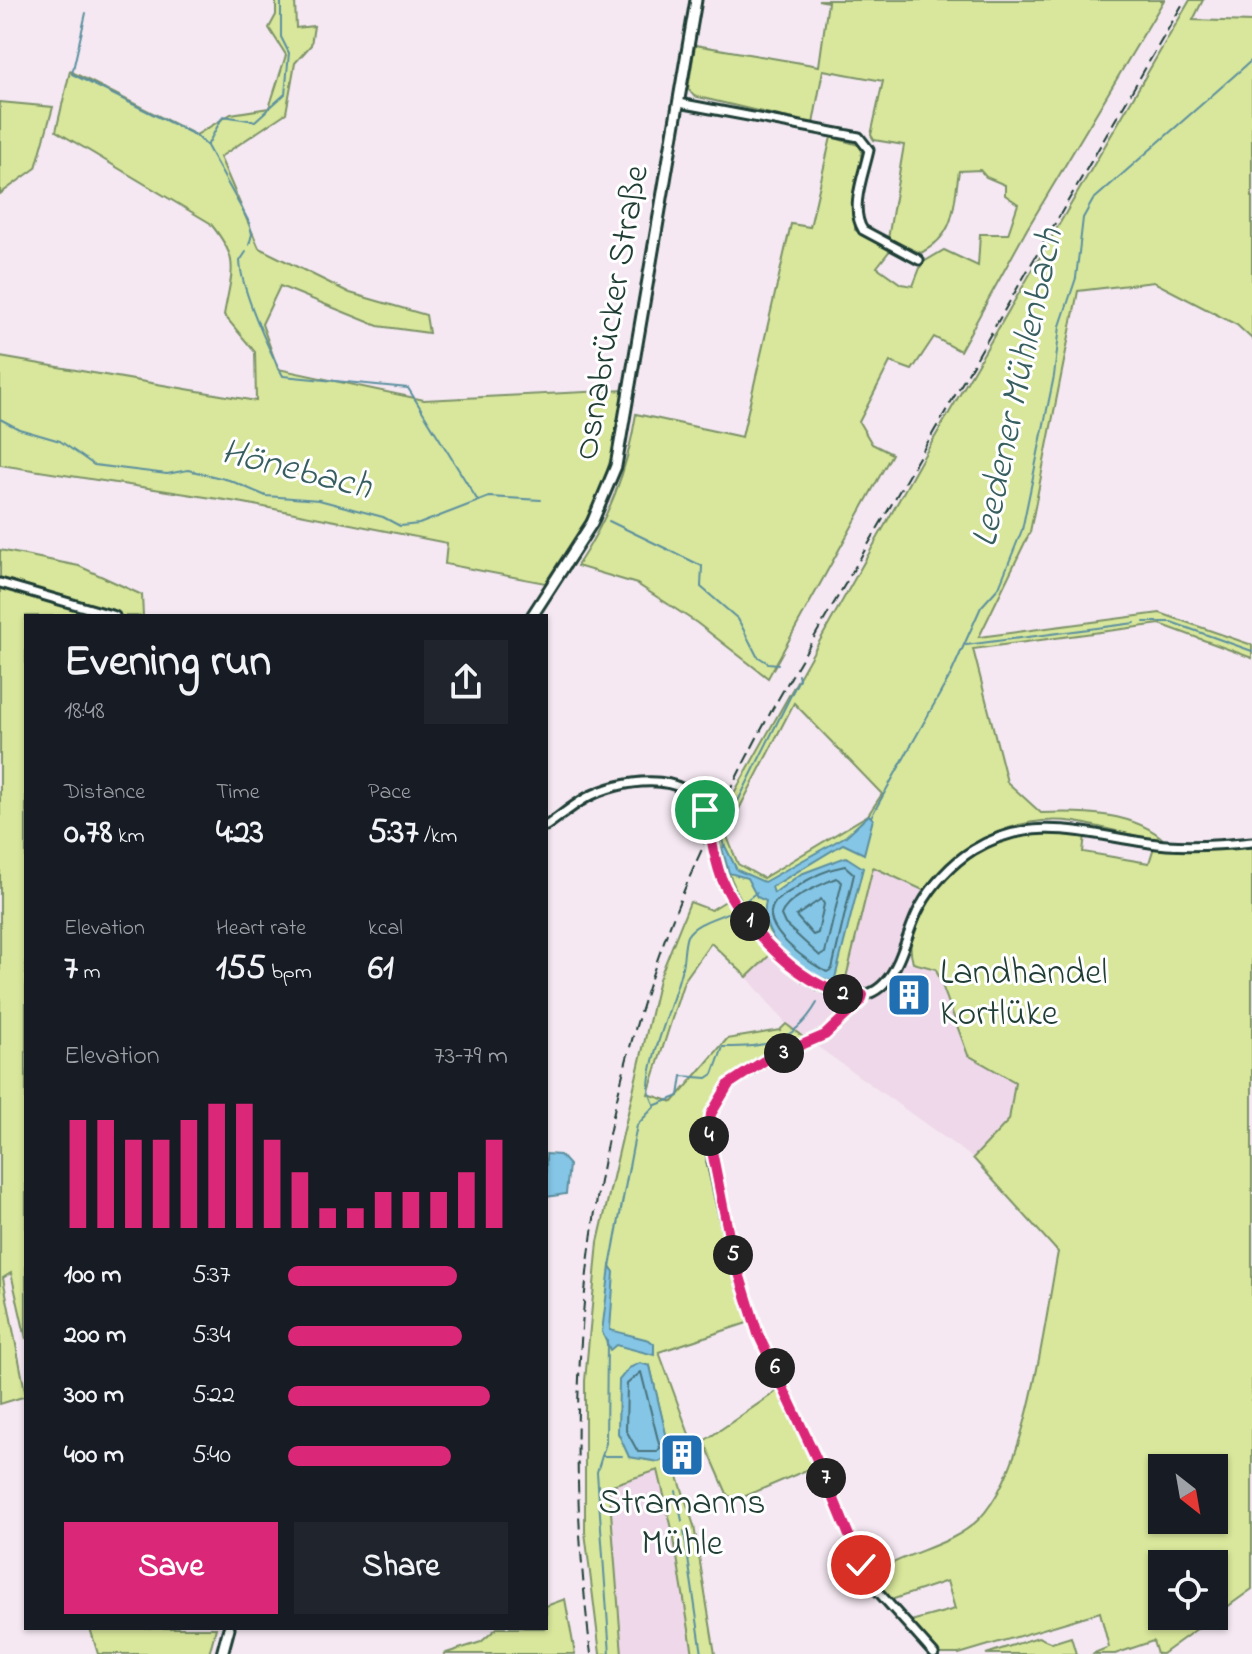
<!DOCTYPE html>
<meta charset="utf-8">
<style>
:root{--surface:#171b24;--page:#20242c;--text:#f1f3f6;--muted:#9ea1a6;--accent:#db2777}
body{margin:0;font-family:"Indie Flower",sans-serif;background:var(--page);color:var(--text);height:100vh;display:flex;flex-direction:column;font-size:30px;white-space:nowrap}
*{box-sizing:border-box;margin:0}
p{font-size:26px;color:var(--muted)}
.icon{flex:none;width:44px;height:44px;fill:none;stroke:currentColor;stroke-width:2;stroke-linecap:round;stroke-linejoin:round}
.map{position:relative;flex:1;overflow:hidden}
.side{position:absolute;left:24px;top:614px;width:524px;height:1016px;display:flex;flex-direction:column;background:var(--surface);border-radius:0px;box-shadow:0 2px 6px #0004}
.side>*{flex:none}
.needle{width:52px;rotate:149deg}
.controls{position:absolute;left:1148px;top:1454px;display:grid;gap:16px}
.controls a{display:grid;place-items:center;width:80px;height:80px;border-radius:0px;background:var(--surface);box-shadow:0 2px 6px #0004;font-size:40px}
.pin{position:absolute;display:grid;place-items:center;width:68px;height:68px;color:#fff;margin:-34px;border:4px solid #fff;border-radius:50%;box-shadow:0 2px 8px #0007}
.km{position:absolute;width:40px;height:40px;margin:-20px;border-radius:50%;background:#222;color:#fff;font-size:22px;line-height:40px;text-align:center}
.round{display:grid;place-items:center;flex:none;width:84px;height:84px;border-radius:0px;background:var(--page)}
.overview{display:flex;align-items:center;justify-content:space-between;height:136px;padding:0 40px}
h1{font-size:44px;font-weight:800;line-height:60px}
.figures{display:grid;grid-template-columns:repeat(3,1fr);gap:12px;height:136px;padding:8px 40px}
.figures div{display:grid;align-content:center}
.figures b{font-size:34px;font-weight:800}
.figures small{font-size:22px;font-weight:400}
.figures p{font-size:22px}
.chart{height:224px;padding:16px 40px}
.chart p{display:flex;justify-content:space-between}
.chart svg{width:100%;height:144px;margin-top:8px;stroke:var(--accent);stroke-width:6}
.action{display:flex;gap:16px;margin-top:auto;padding:16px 40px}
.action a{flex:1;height:92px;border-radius:0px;background:var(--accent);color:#fff;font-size:32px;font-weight:800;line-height:92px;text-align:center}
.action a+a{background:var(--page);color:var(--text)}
ul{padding:0 40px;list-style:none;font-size:26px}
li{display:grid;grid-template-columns:128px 96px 1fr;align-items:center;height:60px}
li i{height:20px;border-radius:10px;background:var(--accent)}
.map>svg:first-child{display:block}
.built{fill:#eed8e9}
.green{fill:#d8e79b;stroke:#7c9268;stroke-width:2;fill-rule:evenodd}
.water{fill:#85c5e6;stroke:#5c8f9f;stroke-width:2}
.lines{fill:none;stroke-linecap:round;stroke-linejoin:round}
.shore{stroke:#48737b;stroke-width:2}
.stream{stroke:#5c8f9f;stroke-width:2}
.street-casing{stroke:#1f3d34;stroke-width:13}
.secondary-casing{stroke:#1f3d34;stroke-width:15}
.street{stroke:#fff;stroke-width:7}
.secondary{stroke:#fff;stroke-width:9}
.rail{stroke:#1f3d34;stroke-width:2;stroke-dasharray:12 6;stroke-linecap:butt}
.route-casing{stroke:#fff;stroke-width:16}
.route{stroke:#db2777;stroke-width:10}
.labels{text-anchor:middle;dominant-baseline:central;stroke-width:6;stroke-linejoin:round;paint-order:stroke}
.street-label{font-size:36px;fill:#1f3d34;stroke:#fff}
.poi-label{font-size:36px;fill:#1f3d34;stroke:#fff;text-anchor:start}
.water-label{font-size:38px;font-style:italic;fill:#385f60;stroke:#fff}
</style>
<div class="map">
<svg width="1252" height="1654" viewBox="0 0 1252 1654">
<rect width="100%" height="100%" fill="#f5e8f2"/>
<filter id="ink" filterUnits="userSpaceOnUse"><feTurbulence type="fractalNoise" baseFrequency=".0125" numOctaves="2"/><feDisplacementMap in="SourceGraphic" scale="16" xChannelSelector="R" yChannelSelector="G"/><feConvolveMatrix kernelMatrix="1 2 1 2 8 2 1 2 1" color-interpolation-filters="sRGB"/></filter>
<g filter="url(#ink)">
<g class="built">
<path d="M873,867l52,24 -28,69 38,9 33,86 47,27 -6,38 -36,38 -187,-134 -39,-47 30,-29 32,25 34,17z"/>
<path d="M658,1469l15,64 20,121h-71l-13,-168z"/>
</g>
<g class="green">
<path d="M276,0h19l1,28 18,-2 -3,19 -16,18 -9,50 -66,44 39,91 91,45 76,22 3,18 -51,-7 -98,-40 -18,38 16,45 146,31 202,-10 -10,52 -19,61 -52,80 -100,-19 2,-21 -203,-40 -244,-38v-108l256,44 -1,-49 -31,-37c8,-46 17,-54 -14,-92l-154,-92 14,-60 126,64 35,-21 38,-6 17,-53 -17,-27 7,-13z"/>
<path d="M818,0h346l-137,229 -67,122 -26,-14 -22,33 -22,-8 -31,60 13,22 20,10 -124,224 -71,-55 -60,-39 -60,-18c32,-49 50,-94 59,-152l106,23 49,-213 19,3 21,-90 31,9 -7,84 36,19 -14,18 24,17 12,2 9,-23 22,-13 34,16 2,-32h28l10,-30 -13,-9v-10l-19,-8 -6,-7 -21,1c-6,36 -2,63 -38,82l-33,-14 16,-94 -30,-5 -3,-5 12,-54 -60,-11 -10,54 -119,-28 -6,-7 7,-44 124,21 9,-64z"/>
<path d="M1190,0h13l-10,20 59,2v317l-15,-14 -83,-43 -76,9 -48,241 -51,105 181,-24 92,32v13l-92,-34 -187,25 34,133 34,31c40,-2 96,-1 125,29 -31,-5 -61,-15 -91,-20 -59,-8 -118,21 -150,69l-52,-24 -30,123c-73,-36 -113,-84 -127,-165l205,-364zM794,703l88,91 -14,21 -105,63 -25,-14 -12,-30z"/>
<path d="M0,102l53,5 -17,61 -36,26z"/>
<path d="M0,550l79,16 63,29 1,21h-117v723l-15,-66 -8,5 23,118 -26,8z"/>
<path d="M1051,832l34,3 -2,17 66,11 5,-16 60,3 38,-3v742l-90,65h-5l-4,-13 -38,13h-23l17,-7 -9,-35 -141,42h-21l-31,-32 48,-13 -8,-28 -53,18 -10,-2 -14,-19c31,-27 78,-29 108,-58 51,-51 66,-197 80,-268l-85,-94 36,-38 6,-38 -47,-27 -32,-86 -23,-6c-14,-46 38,-99 77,-118 19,-9 40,-10 61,-13zM1162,1468h52v52h-52zM1162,1564h52v52h-52z"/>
<path d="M729,899l43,54 -25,24 -36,-34 -27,38 -36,113 25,8 54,-63 53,-9 6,-6 22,17c-37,12 -71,21 -93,55 -28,41 20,179 35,226l-91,30 31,85 -22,7 -18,-78 -32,67c13,22 28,36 53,22l23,71 21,128h-22l-20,-121 -15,-63 -49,16 13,168h-22l-15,-122v-151l13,-139 61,-263 31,-77 21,8z"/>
<path d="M780,1389l36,77 -75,32 -13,-2 -24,-55z"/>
<path d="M565,1599l10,55h-132l38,-12 16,-14h49v-22z"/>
<path d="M90,1628h126l-7,26h-111z"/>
<path d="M1038,1637l14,6 19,-6 5,17h-90z"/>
</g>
<g class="water">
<path d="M869,815l4,4 -9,35 -21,-10 -71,43 2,6 27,-19 45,-17 17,11 -29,114c-33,-9 -77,-44 -68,-81l-9,-4 -10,-19 -18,-5 -7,-25 3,-2 12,24 27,12 82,-46z"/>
<path d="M546,1154l14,1 9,10 -3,29 -20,3z"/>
<path d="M610,1266l4,6 -4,58 39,10 5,4v11l-38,-10 -6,5 -8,-18z"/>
<path d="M640,1363l10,3 21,89 -12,7 -30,-5 -11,-24 1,-53 10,-12z"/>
</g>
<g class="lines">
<g class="shore">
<path d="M845,866l9,8 -22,95 -5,3c-18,-9 -69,-44 -53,-68 3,-6 14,-11 20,-15 15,-11 33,-20 51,-23z"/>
<path d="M836,878l6,4 -17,71 -5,3 -35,-32 -4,-9c7,-18 38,-29 55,-37z"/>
<path d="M821,899l3,5 -6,29 -5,2 -17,-19z"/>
<path d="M641,1372l19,76 -3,4h-19l-12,-22 1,-46z"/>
</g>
<g class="stream">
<path d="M86,13l-14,61 125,62 9,9"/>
<path d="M249,245l3,-11 -3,-12 -42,-76 16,-30 32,5 30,-27 4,-41 -8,-16v-37"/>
<path d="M246,252l-6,9c1,29 29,89 43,115l125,12 70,113"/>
<path d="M0,419l19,10 41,12 34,24 73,9 21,-4 41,10 37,16 53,4 64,17 17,9 19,-2 70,-27 52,3"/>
<path d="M609,521l93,45 -1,21 37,32 19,37 11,7 10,1"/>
<path d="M1144,622h27l81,29"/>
<path d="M966,645l169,-22"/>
<path d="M871,817l80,-143 30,-67 18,-20 23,-57 32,-154 6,-50 16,-48 7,-60 10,-18 159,-140"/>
<path d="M724,847l-3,-12 78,-156 -1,-5"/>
<path d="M740,905l17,-13"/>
<path d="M656,1105l23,-9 3,-20 25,2 6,-4 10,-27c43,0 70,-3 94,-44"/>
<path d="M610,1267l27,-142 18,-19c-3,-6 -6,-12 -6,-18 0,-33 26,-87 33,-121 2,-8 2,-24 5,-31 9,-15 35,-19 48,-27"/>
<path d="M607,1341l-1,102 -9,29 13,182"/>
<path d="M603,1456h19"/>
<path d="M667,1456l3,13"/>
<path d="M676,1491l6,30"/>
<path d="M684,1531l18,123"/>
</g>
<g class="street-casing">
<g id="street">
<path d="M679,103l180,34 10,13c-5,24 -20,58 -6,80l56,30"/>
<path d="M0,583l115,33"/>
<path d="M546,826c13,-9 26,-20 40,-28 33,-18 100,-30 119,14 9,20 8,44 16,65 17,43 78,108 124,118 53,10 57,-57 75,-88 12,-22 32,-44 53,-57 65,-40 126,-11 194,-5 29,2 57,0 85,-3"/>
<path d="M863,995l-2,6 -36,34 -61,26 -35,23 -18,30 1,48 20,89 26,83 67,143 36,88 12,21 61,68"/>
</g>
</g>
<g class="secondary-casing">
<g id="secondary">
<path d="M532,616l60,-93 24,-57 80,-466"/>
<path d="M222,1654l7,-26"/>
</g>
</g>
<use href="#street" class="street"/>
<use href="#secondary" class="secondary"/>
<path class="rail" d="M591,1654c-32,-248 -8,-511 85,-744 28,-70 61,-136 97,-202l412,-708"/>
</g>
</g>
<g class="lines" filter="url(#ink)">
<g class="route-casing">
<path id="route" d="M705,810c6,22 8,45 16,67 18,46 89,123 142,118l-2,6 -36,34 -61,26 -35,23 -18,30 -2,22 23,115 26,83 67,143 36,88"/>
</g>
<use href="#route" class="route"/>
</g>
<defs>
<g id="building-square" transform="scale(2.3)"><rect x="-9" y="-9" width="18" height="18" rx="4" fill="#1f6fb2" stroke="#fff"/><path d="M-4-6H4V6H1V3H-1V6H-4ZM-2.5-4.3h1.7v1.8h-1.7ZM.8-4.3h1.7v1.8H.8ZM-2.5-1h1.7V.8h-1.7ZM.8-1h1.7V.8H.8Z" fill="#fff"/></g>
</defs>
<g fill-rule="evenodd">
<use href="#building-square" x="909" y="995"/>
<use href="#building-square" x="682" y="1455"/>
</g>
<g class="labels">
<g class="street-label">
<text transform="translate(613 313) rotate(-80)">Osnabrücker Straße</text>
</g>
<g class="poi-label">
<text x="940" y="974">Landhandel<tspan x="940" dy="41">Kortlüke</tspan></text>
<text x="682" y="1504" text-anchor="middle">Stramanns<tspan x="682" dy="41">Mühle</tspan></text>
</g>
<g class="water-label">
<text transform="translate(1019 388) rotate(-78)">Leedener Mühlenbach</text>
<text transform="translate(296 471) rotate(14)">Hönebach</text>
</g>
</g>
</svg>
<div class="controls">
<a><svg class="needle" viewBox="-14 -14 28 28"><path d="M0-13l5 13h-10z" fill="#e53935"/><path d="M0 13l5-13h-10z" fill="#9ea1a6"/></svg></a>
<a><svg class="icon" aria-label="locate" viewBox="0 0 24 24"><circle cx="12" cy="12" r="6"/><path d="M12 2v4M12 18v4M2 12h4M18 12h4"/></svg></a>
</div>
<div class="pin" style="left:705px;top:810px;background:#1e9e55"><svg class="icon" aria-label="arrive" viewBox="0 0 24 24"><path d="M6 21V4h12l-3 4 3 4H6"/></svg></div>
<div class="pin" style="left:861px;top:1565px;background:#d93025"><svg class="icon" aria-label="check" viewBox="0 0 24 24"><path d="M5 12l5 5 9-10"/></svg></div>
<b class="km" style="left:750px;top:921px">1</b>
<b class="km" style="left:843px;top:994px">2</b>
<b class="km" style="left:784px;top:1053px">3</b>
<b class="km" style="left:709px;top:1136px">4</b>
<b class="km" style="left:733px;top:1255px">5</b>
<b class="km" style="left:775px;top:1368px">6</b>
<b class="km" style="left:826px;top:1478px">7</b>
<section class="side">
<div class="overview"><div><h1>Evening run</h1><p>18:48</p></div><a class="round"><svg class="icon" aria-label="share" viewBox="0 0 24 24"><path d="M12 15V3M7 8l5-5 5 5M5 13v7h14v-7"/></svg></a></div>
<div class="figures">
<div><p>Distance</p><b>0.78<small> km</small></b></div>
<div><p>Time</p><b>4:23</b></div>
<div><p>Pace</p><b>5:37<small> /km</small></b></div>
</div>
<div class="figures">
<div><p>Elevation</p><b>7<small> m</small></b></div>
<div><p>Heart rate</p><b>155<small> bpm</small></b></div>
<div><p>kcal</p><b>61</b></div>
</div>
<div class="chart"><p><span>Elevation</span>73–79 m</p>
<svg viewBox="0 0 160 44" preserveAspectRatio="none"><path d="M5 44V11M15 44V11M25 44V17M35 44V17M45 44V11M55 44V6M65 44V6M75 44V17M85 44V27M95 44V38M105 44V38M115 44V33M125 44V33M135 44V33M145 44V27M155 44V17"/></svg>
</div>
<ul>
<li><b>100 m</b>5:37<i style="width:77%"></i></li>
<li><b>200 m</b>5:34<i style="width:79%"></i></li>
<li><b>300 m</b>5:22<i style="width:92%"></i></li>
<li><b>400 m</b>5:40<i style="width:74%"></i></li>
</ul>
<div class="action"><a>Save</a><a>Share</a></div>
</section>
</div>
